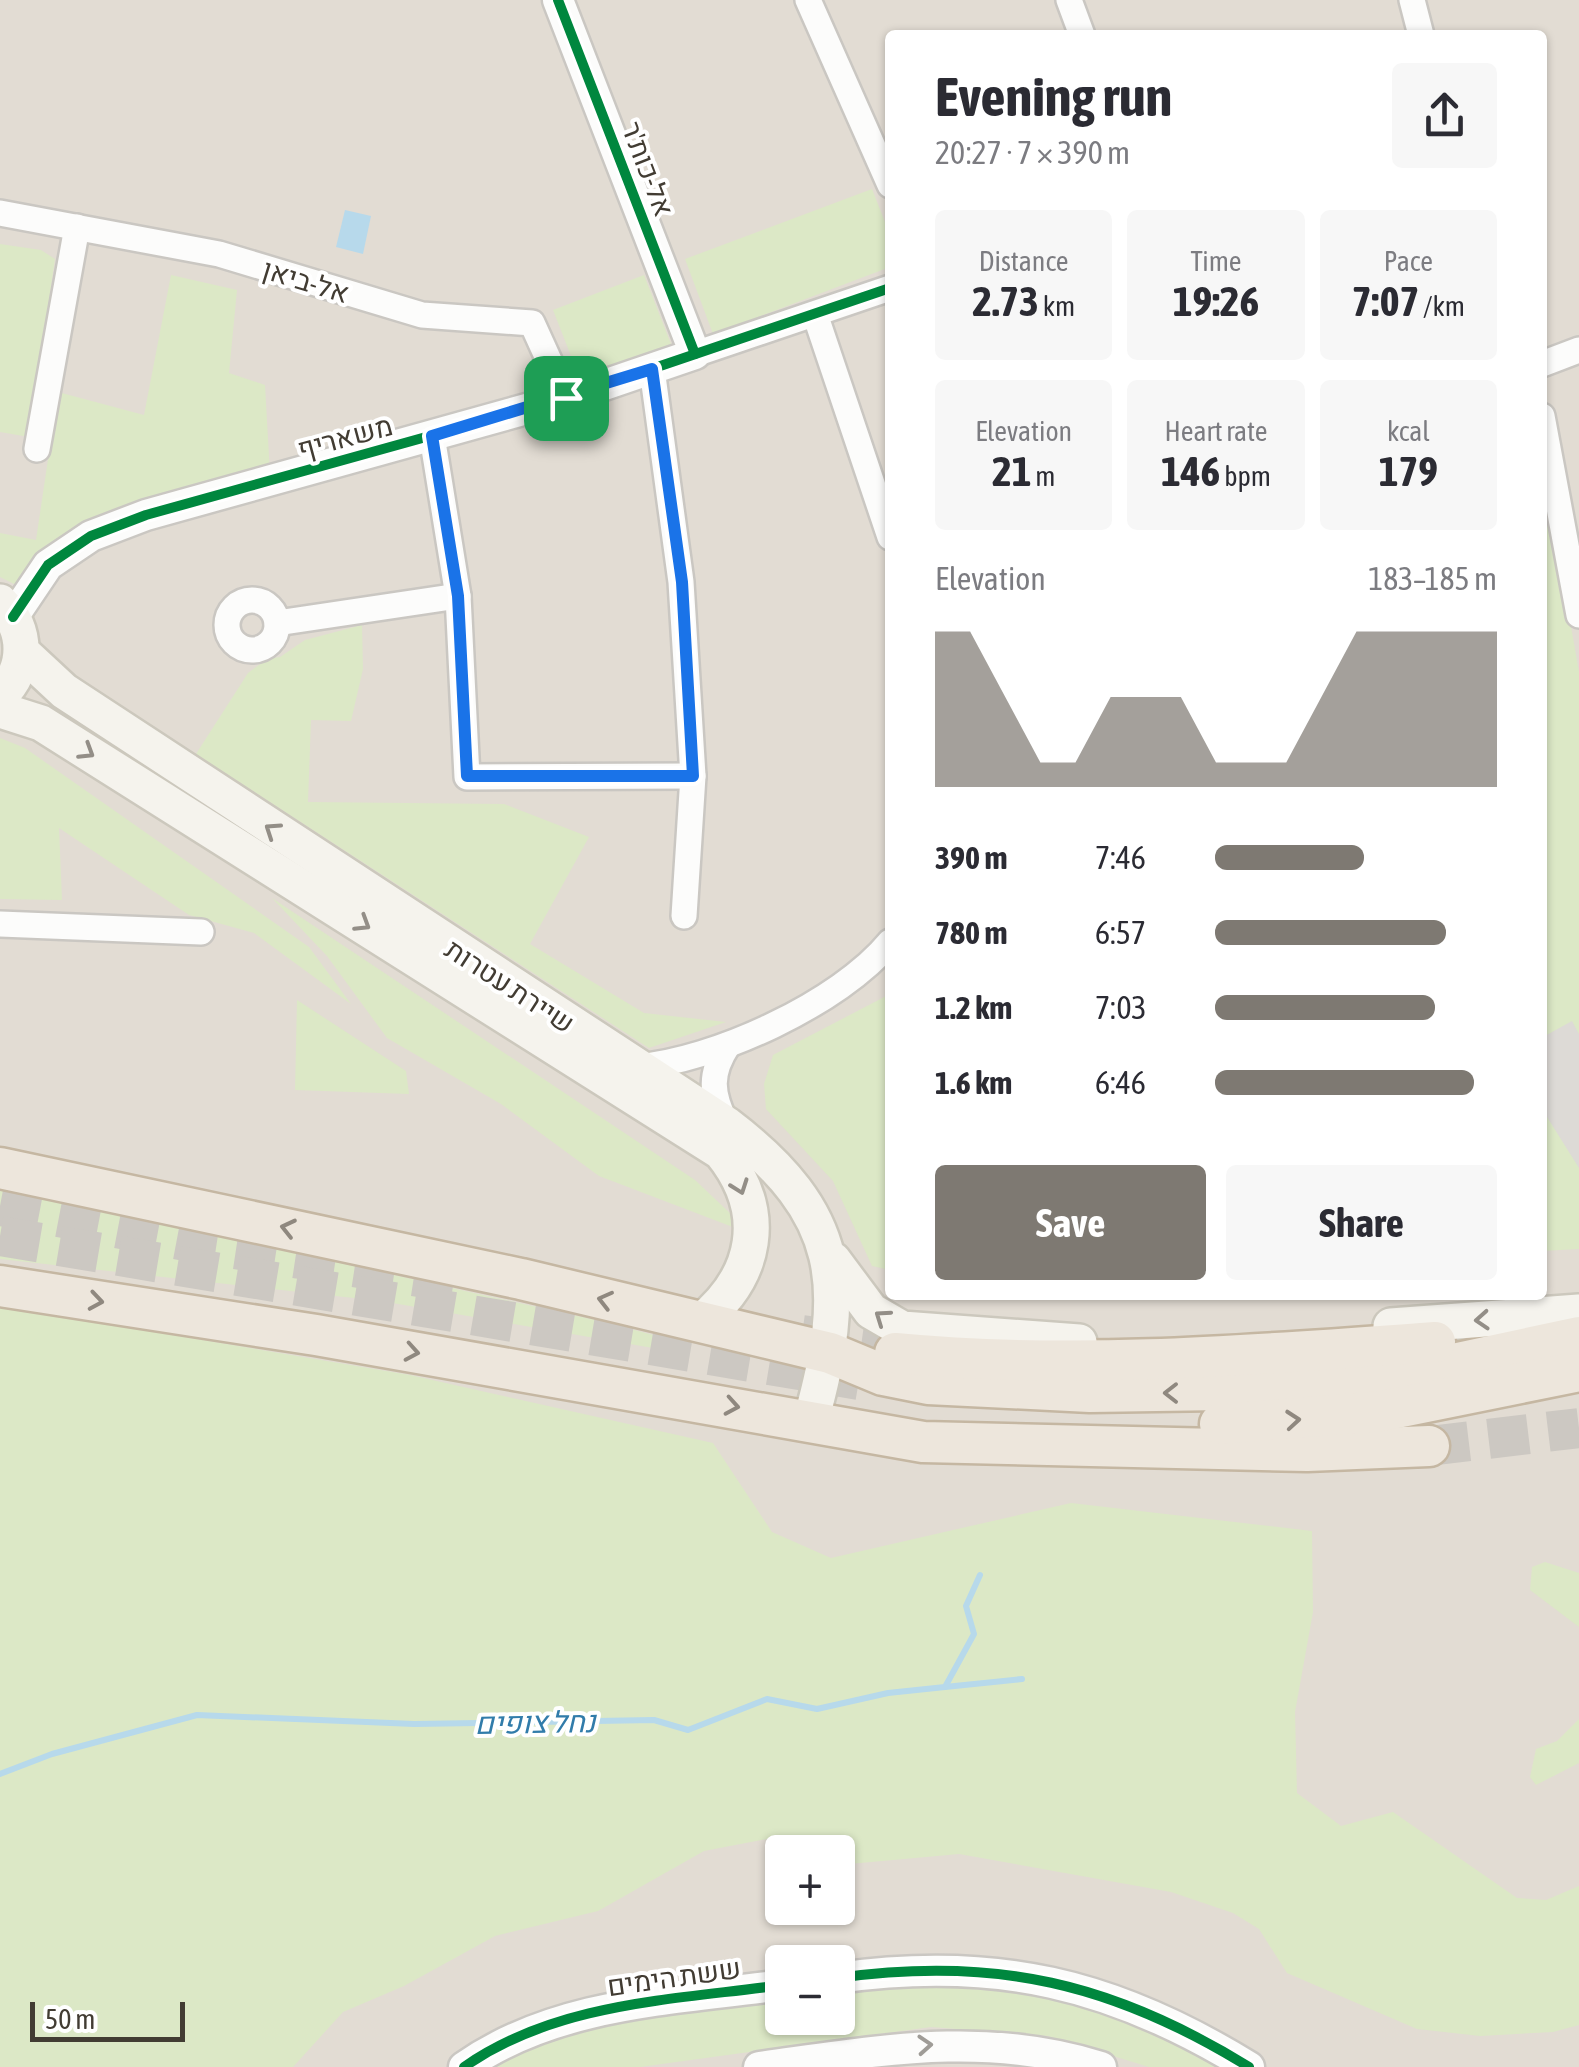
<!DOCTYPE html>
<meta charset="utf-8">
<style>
:root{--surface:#fff;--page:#f7f7f7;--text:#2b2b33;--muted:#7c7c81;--accent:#7e7972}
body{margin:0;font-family:"Asap Condensed",Heebo,sans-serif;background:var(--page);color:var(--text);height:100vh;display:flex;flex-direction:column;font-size:38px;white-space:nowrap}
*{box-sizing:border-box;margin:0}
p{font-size:32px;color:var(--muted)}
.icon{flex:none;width:55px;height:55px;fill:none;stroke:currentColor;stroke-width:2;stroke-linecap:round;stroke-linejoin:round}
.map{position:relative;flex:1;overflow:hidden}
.sheet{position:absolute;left:885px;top:30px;width:662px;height:1270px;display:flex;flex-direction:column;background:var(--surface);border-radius:10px;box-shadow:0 2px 8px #0004}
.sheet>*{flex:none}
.tools{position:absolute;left:765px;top:1835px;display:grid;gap:20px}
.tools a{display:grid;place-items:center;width:90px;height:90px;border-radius:10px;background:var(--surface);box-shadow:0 2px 8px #0004;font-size:50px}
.scale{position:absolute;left:30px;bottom:25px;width:155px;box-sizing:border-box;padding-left:10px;border:5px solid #423c33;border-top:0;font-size:28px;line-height:35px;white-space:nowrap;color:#423c33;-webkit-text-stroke:8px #fff;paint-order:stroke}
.pin{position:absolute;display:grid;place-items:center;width:85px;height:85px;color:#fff;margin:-42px;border-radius:20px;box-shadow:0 5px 15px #0006}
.round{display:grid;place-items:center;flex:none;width:105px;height:105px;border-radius:10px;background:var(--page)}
.overview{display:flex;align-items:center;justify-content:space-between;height:170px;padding:0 50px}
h1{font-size:55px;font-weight:700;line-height:75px}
.figures{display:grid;grid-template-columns:repeat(3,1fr);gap:15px;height:170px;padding:10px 50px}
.figures div{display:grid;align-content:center;border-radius:10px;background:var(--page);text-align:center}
.figures b{font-size:42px;font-weight:700}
.figures small{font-size:28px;font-weight:400}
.figures p{font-size:28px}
.chart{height:280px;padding:20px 50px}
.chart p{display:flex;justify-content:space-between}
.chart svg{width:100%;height:180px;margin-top:10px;fill:var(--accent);opacity:.7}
.button{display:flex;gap:20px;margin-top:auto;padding:20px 50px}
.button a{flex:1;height:115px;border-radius:10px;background:var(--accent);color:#fff;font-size:40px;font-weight:700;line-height:115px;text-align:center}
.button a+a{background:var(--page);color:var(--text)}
ul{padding:0 50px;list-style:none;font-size:32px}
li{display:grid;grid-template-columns:160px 120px 1fr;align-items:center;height:75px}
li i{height:25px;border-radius:12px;background:var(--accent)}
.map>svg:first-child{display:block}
.residential{fill:#e2dcd3;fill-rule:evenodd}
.green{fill:#dce8c6}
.parking{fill:#dddad6}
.water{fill:#b7d9eb}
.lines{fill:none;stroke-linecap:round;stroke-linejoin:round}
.stream{stroke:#b7d9eb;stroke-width:6}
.trunk-tunnel{stroke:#ccc8c2;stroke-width:40;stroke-dasharray:40 20;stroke-linecap:butt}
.minor-casing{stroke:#cac7c2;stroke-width:30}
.tertiary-casing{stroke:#cac7c2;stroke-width:35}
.secondary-casing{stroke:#ccc8bd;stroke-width:40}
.trunk-casing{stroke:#c5b7a2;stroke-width:45}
.minor{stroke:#fcfcfb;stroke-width:25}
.tertiary{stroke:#fcfcfb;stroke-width:30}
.secondary{stroke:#f5f3ed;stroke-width:35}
.trunk{stroke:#ede6dc;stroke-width:40}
.cycleway-casing{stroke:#fff;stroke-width:16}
.cycleway{stroke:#00873e;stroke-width:10}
.oneway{stroke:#938e87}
.oneway2{stroke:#8f887f}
.oneway3{stroke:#9f9c97}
.route-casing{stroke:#fff;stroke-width:20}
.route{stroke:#1a73e8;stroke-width:12}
.labels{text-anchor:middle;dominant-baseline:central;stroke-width:8;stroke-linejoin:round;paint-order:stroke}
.street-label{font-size:28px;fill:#423c33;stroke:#fff}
.water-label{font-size:30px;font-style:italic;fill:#317caa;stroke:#fff}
</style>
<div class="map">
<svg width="1579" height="2067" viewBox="0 0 1579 2067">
<rect width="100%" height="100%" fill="#eeebe6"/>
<path class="residential" d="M0,0h1579v2067h-1579zM890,35h652v1260h-652zM782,1852h56v56h-56zM782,1962h56v56h-56z"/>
<g class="green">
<path d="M872,189l18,46v32l-177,67 -28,-75z"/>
<path d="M0,244l41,6 14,9 -26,178 -29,-5z"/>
<path d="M171,275l66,15 -8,83 36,12 5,89 -190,63 -64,48 -16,-8v-44l36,7 22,-148 86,23z"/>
<path d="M644,275l27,69 -91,35 -27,-69z"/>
<path d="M1544,473l35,199v577l-36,2z"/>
<path d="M362,625l1,44 -12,52 -40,-1 -3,82 196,2 85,33 -59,107 114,69 82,9 -77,26 -453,-294 52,-81 19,-14 13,-2 25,-17z"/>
<path d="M0,738l25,10 284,199 42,57 -97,-71 -65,-18 -130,-87 3,72 -62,-1z"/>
<path d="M272,898l423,282 37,35 6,14 -139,-53 -98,-72 -114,-66 -60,-82z"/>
<path d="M890,994v276l-18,-4 -39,-85 -67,-72 -2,-25 9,-29z"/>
<path d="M297,1000l109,71 3,23 -114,-4z"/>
<path d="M0,1187l604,135 80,21 -2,10 -301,-52 -381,-42z"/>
<path d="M0,1306l410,69 303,68 59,89 59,26 240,-55 241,28 1,81 -18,100 2,81 44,33 52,-14 124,86 29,2 33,-14v139l-26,7 -73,4 -63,-7 -130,-56 -28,-44 -26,-16 -62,-21 -212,-38 -121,11v-13h-38l-33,-13 -63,12 -106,60 -103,25 -91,50 -61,26 -50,55h-293z"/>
<path d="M1545,1562l34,11v54l-49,-37 2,-23z"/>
<path d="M1579,1719v44l-43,22 -6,-8 6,-28 21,-8z"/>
<path d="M914,1983c75,3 149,7 220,38 31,13 60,31 90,46h-75l-101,-31 -117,-9 -291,40h-146c75,-52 199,-54 288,-66v17h56v-24z"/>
</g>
<path class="parking" d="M1572,1021l7,13v134l-37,-59 1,-72z"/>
<path class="water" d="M345,210l26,6 -8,38 -27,-7z"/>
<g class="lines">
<g class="stream">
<path d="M945,1687l77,-8"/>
<path d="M0,1774l52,-20 145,-39 217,9 240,-4 34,10 79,-31 50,10 71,-16 57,-6 29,-53 -8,-28 14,-31"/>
</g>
<g class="trunk-tunnel">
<path d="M0,1206l201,38 257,39"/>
<path d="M0,1236l859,144"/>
<path d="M802,1335l130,18"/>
<path d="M1435,1342l101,-11"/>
<path d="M1429,1446l150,-18"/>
</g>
<g class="minor-casing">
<g id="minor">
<path d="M808,0l82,185"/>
<path d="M1069,0l13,35"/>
<path d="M1412,0l9,35"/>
<path d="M0,213l219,41 203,61 110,8 34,75"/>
<path d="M815,314l75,223"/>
<path d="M695,354l195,-66"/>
<path d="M1542,364l37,-14"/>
<path d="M652,369l29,213 12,194 -9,140"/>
<path d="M1542,416l37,199"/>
<path d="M432,436l26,160 9,181 226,-1"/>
<path d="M37,449l40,-222"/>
<circle cx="252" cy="625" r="25"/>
<path d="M277,623l181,-27"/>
<path d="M0,924l201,8"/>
<path d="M636,1067c78,-6 204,-64 254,-125"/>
<path d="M726,1124c-15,-31 -17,-50 2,-79"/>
</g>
</g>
<g class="tertiary-casing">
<g id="tertiary">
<path d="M13,617l35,-52 43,-29 55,-21 420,-117 129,-44 -137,-354"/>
<path d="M838,1978c157,-22 275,5 411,89"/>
<path d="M464,2067c93,-65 210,-67 318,-82"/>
<path d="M759,2067c119,-16 224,-37 342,0"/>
</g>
</g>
<g class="secondary-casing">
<g id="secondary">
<path d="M0,602c28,28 28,66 0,94"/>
<path d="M22,652l42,39 663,434c117,89 121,162 84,295"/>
<path d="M0,710l41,13 680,429c49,60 36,125 -22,171"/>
<path d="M833,1260l38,51 31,18 177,13"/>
<path d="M1391,1326l188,-14"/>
</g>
</g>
<g class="trunk-casing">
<g id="trunk">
<path d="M0,1168l521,111 309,74 53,22 45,9 162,8 199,-3 150,-22 140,-30"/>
<path d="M0,1286l316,49 607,107 384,9 122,-5"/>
<path d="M895,1353c181,17 360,2 540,-11"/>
<path d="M1220,1424l162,-13 197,-40"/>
</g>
</g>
<use href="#minor" class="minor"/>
<use href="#tertiary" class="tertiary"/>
<use href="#secondary" class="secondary"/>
<use href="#trunk" class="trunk"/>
<g class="cycleway-casing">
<g id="cycleway">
<path d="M558,0l137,354"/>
<path d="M432,436l26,160 9,181 226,-1"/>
<path d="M13,617l35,-52 43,-29 55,-21 420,-117 324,-110"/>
<path d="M838,1978c157,-22 275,5 411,89"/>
<path d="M464,2067c93,-65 210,-67 318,-82"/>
</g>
</g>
<use href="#cycleway" class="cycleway"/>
</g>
<defs><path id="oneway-chevron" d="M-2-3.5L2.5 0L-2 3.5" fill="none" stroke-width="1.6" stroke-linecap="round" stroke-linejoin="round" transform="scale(2.5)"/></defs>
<g class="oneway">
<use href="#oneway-chevron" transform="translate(87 752) rotate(32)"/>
<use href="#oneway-chevron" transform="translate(272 830) rotate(-146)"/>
<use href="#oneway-chevron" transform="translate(363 924) rotate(32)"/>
<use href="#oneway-chevron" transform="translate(740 1187) rotate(70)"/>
<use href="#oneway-chevron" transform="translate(882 1317) rotate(-145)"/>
<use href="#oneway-chevron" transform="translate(1482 1320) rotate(176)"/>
</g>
<g class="oneway2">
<use href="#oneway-chevron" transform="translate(288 1228) rotate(-167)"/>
<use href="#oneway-chevron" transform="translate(605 1300) rotate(-166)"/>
<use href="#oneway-chevron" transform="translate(96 1301) rotate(9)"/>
<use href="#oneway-chevron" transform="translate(412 1352) rotate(10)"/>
<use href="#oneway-chevron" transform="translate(1171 1393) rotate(-180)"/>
<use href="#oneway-chevron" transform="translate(732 1406) rotate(10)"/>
<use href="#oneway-chevron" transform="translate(1293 1420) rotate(-5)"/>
</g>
<use class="oneway3" href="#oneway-chevron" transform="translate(925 2045) rotate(-4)"/>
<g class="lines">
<g class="route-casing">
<path id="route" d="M652,369l30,213 11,194h-226l-9,-180 -26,-160z"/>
</g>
<use href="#route" class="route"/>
</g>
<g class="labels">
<g class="street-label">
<text transform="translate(648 169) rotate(69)">אל-כות'ר</text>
<text transform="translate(306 281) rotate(17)">אל-ביאן</text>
<text transform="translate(345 437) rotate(-15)">משאריף</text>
<text transform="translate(510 986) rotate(33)">שיירת עטרות</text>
<text transform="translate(674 1977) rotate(-8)">ששת הימים</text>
</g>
<g class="water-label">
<text transform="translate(535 1722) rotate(-1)">נחל צופים</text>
</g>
</g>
</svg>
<div class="tools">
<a>+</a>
<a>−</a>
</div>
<div class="scale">50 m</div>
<div class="pin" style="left:566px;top:398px;background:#1e9e55"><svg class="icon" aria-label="arrive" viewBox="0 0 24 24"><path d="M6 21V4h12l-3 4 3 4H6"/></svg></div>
<section class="sheet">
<div class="overview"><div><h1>Evening run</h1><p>20:27 · 7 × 390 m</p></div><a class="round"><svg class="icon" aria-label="share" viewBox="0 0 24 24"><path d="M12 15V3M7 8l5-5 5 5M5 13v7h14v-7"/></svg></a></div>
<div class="figures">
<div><p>Distance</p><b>2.73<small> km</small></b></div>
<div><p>Time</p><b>19:26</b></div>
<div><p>Pace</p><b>7:07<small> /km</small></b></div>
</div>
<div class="figures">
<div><p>Elevation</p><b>21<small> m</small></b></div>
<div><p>Heart rate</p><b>146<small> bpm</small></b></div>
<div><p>kcal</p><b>179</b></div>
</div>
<div class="chart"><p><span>Elevation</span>183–185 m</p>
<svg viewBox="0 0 160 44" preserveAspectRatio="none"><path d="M0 44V6L10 6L20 22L30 38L40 38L50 22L60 22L70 22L80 38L90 38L100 38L110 22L120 6L130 6L140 6L150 6L160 6V44z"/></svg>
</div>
<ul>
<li><b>390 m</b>7:46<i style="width:53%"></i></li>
<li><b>780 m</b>6:57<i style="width:82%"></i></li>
<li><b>1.2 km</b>7:03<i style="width:78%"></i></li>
<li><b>1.6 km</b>6:46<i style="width:92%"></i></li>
</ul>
<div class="button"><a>Save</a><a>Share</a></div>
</section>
</div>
